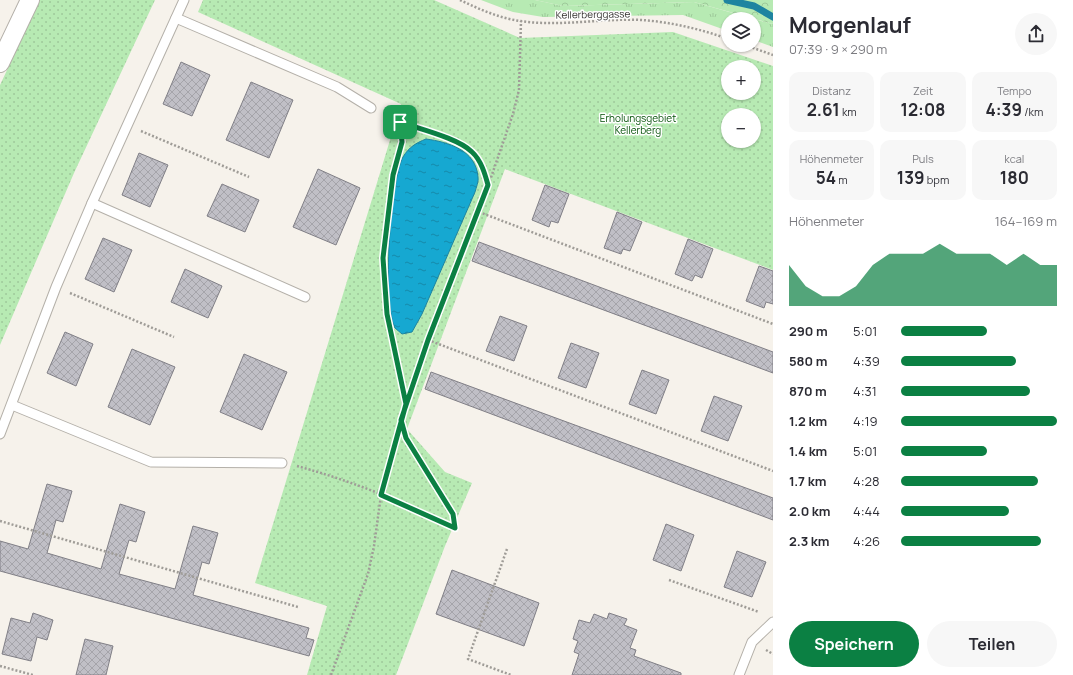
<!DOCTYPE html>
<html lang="de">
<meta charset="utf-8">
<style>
:root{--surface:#fff;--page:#f7f7f7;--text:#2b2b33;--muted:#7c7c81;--accent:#0b8043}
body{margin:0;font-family:Manrope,sans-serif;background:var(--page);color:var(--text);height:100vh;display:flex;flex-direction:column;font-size:15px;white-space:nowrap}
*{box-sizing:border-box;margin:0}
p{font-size:13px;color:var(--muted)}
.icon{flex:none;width:22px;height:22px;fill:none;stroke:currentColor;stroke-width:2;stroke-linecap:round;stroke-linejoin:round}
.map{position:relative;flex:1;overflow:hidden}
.drawer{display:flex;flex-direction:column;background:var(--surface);width:300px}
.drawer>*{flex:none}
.tools{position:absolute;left:721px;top:12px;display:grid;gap:8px}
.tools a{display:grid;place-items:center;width:40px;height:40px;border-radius:50%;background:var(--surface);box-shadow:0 1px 3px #0004;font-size:20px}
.pin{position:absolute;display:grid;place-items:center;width:34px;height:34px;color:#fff;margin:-17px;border-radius:8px;box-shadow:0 2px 6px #0006}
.round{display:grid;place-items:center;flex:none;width:42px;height:42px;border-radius:21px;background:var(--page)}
.head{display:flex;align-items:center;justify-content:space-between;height:68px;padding:0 16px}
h1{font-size:22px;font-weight:700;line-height:30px}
.figures{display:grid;grid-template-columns:repeat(3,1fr);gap:6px;height:68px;padding:4px 16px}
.figures div{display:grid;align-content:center;border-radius:10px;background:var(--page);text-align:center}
.figures b{font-size:17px;font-weight:700}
.figures small{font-size:11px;font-weight:400}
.figures p{font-size:11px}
.chart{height:112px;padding:8px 16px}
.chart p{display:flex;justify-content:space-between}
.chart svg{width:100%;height:72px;margin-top:4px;fill:var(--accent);opacity:.7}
.action{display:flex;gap:8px;margin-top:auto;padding:8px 16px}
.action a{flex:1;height:46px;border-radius:24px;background:var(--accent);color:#fff;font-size:16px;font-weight:700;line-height:46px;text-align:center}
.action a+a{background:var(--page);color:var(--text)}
ul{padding:0 16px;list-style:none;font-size:13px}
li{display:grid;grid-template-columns:64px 48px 1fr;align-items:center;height:30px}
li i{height:10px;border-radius:5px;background:var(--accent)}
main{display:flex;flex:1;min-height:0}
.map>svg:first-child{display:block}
.grass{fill:url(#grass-tufts)}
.forest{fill:url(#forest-crowns)}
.park{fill:url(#park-dots);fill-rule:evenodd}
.water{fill:url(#water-ripples);stroke:#1e84a0}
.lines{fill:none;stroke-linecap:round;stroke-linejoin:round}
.stream{stroke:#1e84a0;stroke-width:7}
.building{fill:url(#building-cross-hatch);stroke:#807f86}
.lane-casing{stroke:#b4b0a9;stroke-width:11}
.street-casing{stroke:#b4b0a9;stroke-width:20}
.path{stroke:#9f9c97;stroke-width:2.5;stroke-dasharray:2 2;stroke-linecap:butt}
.lane{stroke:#fff;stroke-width:9}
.street{stroke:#fff;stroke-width:18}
.route-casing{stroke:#fff;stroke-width:8}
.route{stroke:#0b8043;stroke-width:5}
.labels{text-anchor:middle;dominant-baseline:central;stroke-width:3;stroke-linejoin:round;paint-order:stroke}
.street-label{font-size:10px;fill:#32302e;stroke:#fff}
.park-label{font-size:10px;fill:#004f04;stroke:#fff}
</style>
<main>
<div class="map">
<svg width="773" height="675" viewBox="0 0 773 675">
<defs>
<pattern id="grass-tufts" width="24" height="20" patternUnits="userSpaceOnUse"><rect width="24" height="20" fill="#b7eab3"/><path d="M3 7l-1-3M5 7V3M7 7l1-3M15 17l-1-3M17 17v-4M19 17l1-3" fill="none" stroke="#9ec99a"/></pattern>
<pattern id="forest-crowns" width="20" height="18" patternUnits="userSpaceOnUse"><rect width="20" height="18" fill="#b7eab3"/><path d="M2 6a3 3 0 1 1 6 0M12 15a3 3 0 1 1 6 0" fill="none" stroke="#9ec99a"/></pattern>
<pattern id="park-dots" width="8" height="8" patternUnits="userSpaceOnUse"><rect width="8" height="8" fill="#b7eab3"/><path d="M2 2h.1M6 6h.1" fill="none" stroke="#9ec99a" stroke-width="1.8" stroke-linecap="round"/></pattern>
<pattern id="water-ripples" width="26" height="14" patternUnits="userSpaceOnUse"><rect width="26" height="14" fill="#16a8d1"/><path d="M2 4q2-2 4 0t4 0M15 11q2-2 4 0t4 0" fill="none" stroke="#1589aa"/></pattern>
<pattern id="building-cross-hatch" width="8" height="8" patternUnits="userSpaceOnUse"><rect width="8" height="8" fill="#c0bfc6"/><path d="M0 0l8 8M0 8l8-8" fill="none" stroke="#a5a4aa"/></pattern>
</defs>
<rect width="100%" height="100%" fill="#f6f2eb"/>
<g class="grass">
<path d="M481,0h54l28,6 131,-4 60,17h-26v12l-45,-16 -140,2 -30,-5z"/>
<path d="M754,19l19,5v23l-19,-7z"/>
</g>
<path class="forest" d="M535,0h238v24l-79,-22 -131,4z"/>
<g class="park">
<path d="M40,0h115l-81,173 -74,172v-260z"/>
<path d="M203,0h231l86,38 153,-6 100,34v204l-268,-101 -98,260 38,43 27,11 -27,63 -49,129h-89l20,-69 -72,-23 146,-479 -203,-92zM728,67h26v26h-26zM728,115h26v26h-26z"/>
</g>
<path class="water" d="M426,139c22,3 50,11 52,38 1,4 -2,11 -3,15l-53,122 -10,18 -10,2c-2,-2 -5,-4 -7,-6 -13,-25 -5,-146 8,-171 6,-10 13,-14 23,-18z"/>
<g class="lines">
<path class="stream" d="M727,0l27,6 19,11"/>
</g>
<g class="building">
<path d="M181,62l29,13 -18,41 -29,-12z"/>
<path d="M251,82l42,18 -24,58 -43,-18z"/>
<path d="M139,153l29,12 -18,42 -28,-12z"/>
<path d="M318,169l42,19 -24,57 -43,-18z"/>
<path d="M222,184l37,16 -14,32 -38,-16z"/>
<path d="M545,185l24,9 -11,29 -7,-2 -2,6 -17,-7z"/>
<path d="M617,212l25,10 -12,29 -7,-2 -2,5 -17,-6z"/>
<path d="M103,238l29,12 -18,42 -29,-13z"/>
<path d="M688,239l25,10 -11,29 -7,-3 -3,6 -17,-7z"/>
<path d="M479,242l294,110v21l-301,-112z"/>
<path d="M759,266l14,5v33l-7,-2 -2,6 -18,-7z"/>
<path d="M185,269l37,17 -14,32 -37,-16z"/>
<path d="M500,316l27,10 -13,35 -28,-10z"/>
<path d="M65,332l28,12 -17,42 -29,-13z"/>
<path d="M571,343l28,10 -13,35 -28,-10z"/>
<path d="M132,349l43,18 -25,58 -42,-18z"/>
<path d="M244,354l43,18 -25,58 -42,-18z"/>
<path d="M642,370l27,10 -13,34 -27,-10z"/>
<path d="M431,372l342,126v22l-348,-131z"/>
<path d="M714,396l28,10 -14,35 -27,-10z"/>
<path d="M47,484l25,7 -9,31 -7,-2 -9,33 54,16 19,-65 25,8 -9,30 -7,-2 -10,34 56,15 18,-63 25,7 -9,31 -7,-2 -9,33 116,33 -3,10 8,2 -5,16 -309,-85v-30l28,8z"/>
<path d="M666,524l28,11 -13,36 -28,-11z"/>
<path d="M737,551l29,11 -14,35 -28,-10z"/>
<path d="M452,570l87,33 -15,43 -88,-32z"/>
<path d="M33,613l20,7 -6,20 -10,-3 -6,24 -29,-7 9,-36 19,5z"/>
<path d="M609,613l18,6 -3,6 13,5 -7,18 6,2 -2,6 47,17v2h-109l7,-21 -5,-2 4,-11 -5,-2 6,-19 11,3 4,-9 13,5z"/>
<path d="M85,639l28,7 -7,29h-30z"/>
</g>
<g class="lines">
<g class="lane-casing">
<g id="lane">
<path d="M176,18l161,69 34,21"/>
<path d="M92,203l213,94"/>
<path d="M12,405l139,57 131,1"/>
<path d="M0,434l56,-147 36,-84 92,-203"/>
<path d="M739,675l13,-33 21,-20"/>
</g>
</g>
<g class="street-casing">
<path id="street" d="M0,63l30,-63"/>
</g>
<g class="path">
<path d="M460,0c19,9 39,18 60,21 40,6 82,-3 122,-1 28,2 59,9 86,19"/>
<path d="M745,45l28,10"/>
<path d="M384,115l76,28 12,9 11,16 5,17"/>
<path d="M400,122l2,20 -9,33 -10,83 4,56 19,89"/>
<path d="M141,131l108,46"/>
<path d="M479,212l294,112"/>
<path d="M70,293l104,44"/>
<path d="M428,340l345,131"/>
<path d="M401,421l5,17 47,76 2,13"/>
<path d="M297,466c55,15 110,37 161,63"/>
<path d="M0,521l298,86"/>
<path d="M507,549l-39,110 43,16"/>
<path d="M669,580l90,32"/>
<path d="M766,650l7,4"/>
<path d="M0,666l33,9"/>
<path d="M331,675l37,-101 6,-28 7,-51 20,-75 27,-80 51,-128 34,-98 6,-24 2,-69"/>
</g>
<use href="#lane" class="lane"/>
<use href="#street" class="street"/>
</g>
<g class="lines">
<g class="route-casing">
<path id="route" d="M400,122l2,20 -9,33 -10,83 4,56 19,90 -25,91 74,33 -2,-14 -47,-76 -5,-18 27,-80 60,-155c-3,-11 -7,-25 -16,-33 -14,-14 -53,-23 -72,-30"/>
</g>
<use href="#route" class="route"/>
</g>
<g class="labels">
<g class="street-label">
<text transform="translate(593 14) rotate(-1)">Kellerberggasse</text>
</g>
<g class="park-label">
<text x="638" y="118">Erholungsgebiet<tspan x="638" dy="12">Kellerberg</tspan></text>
</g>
</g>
</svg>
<div class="tools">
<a><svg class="icon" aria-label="layers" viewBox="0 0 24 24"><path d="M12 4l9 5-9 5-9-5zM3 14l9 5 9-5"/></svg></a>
<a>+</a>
<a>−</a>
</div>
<div class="pin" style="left:400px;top:122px;background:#1e9e55"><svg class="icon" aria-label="arrive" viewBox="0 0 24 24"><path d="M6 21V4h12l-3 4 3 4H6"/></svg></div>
</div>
<section class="drawer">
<div class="head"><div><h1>Morgenlauf</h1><p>07:39 · 9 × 290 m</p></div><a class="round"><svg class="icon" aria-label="share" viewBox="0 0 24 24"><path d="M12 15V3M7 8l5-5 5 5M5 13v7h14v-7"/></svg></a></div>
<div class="figures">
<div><p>Distanz</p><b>2.61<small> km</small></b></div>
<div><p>Zeit</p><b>12:08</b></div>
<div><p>Tempo</p><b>4:39<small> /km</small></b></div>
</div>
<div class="figures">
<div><p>Höhenmeter</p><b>54<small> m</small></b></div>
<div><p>Puls</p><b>139<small> bpm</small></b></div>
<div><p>kcal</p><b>180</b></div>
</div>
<div class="chart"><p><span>Höhenmeter</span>164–169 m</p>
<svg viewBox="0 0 160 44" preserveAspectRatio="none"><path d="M0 44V19L10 32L20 38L30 38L40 32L50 19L60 12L70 12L80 12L90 6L100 12L110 12L120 12L130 19L140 12L150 19L160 19V44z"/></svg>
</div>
<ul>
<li><b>290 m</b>5:01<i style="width:55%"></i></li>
<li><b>580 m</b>4:39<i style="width:74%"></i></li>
<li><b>870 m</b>4:31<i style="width:83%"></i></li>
<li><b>1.2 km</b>4:19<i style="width:100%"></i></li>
<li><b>1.4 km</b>5:01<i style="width:55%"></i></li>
<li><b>1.7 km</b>4:28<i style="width:88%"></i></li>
<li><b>2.0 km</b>4:44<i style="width:69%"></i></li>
<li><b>2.3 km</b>4:26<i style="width:90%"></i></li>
</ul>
<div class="action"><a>Speichern</a><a>Teilen</a></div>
</section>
</main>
